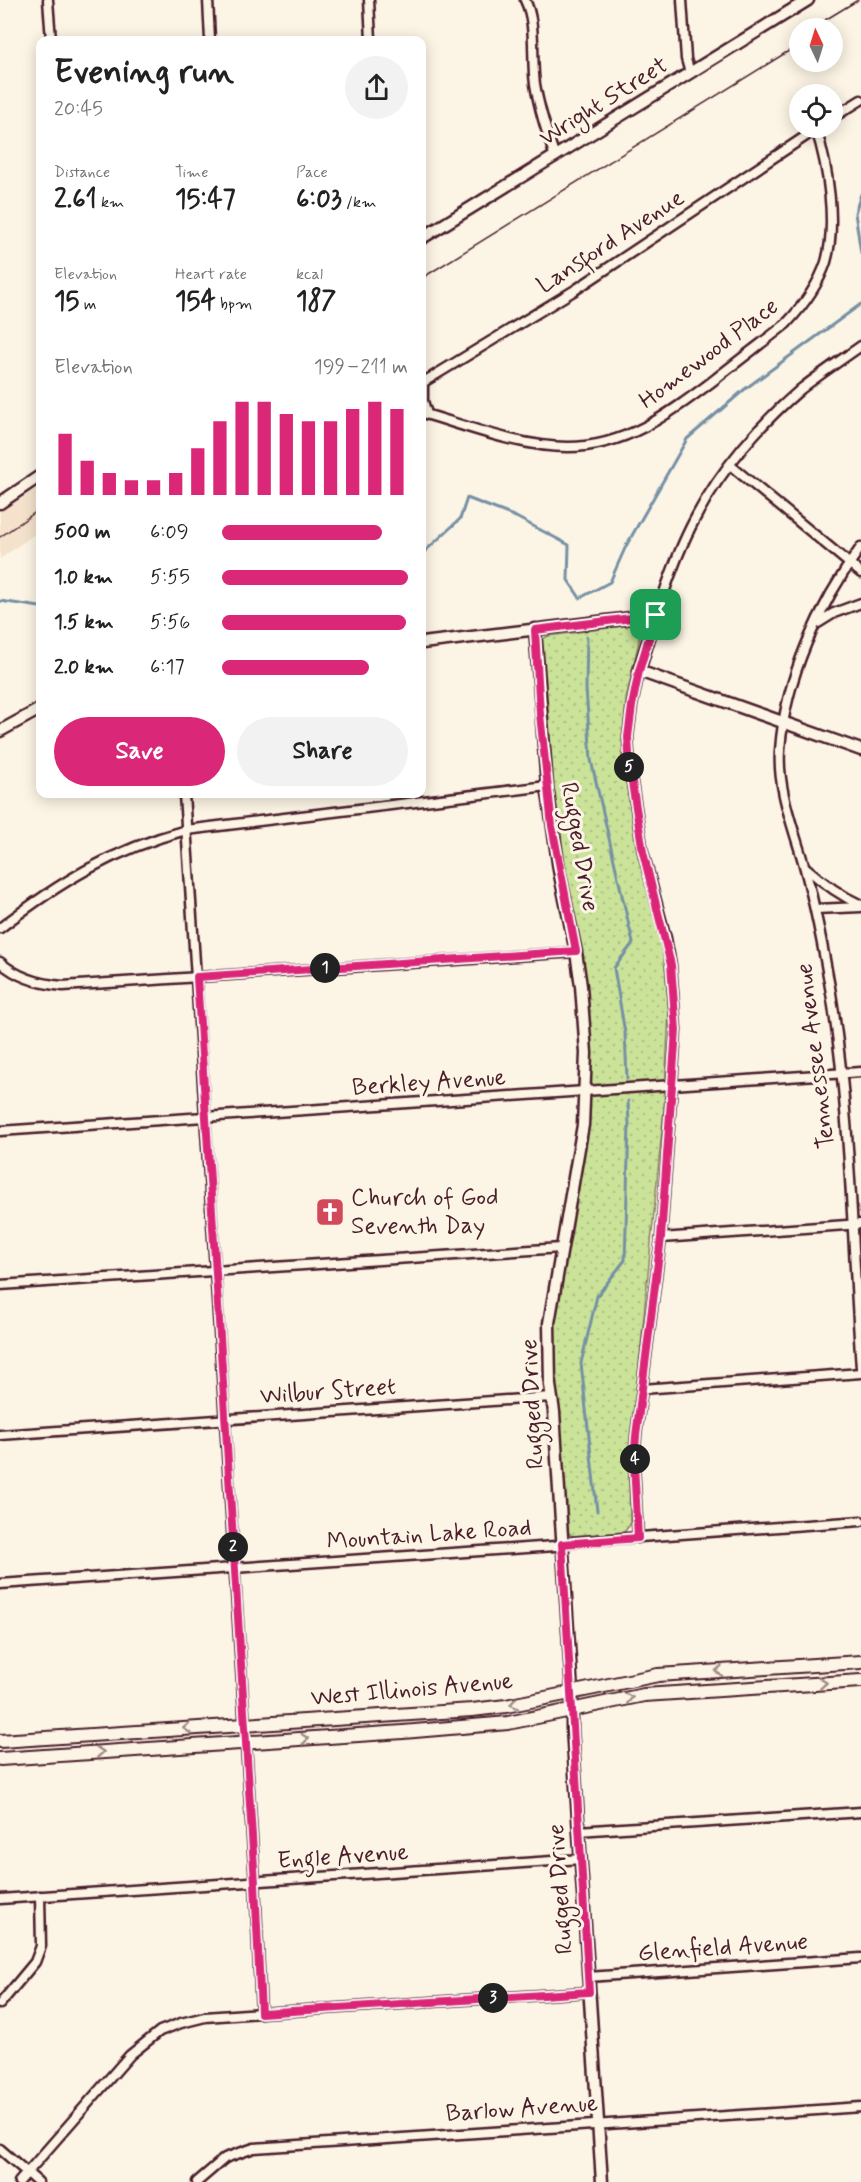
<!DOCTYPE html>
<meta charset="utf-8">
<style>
:root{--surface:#fff;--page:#f2f2f2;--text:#222;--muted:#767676;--accent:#db2777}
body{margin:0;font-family:Mynerve,sans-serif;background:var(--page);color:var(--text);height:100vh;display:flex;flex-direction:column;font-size:22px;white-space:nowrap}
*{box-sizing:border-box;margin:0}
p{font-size:20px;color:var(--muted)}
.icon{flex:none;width:33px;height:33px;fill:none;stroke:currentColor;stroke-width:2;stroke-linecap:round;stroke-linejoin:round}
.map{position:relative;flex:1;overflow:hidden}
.drawer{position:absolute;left:36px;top:36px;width:390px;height:762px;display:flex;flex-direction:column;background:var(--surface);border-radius:12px;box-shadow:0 3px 15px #0003}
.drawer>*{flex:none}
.needle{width:39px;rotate:356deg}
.buttons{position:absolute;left:789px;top:18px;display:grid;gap:12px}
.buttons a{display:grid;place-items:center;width:54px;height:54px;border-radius:50%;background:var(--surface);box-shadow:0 3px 15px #0003;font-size:30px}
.pin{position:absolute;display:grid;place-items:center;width:51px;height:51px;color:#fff;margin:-26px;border-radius:12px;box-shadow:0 3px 9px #0006}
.km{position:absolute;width:30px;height:30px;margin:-15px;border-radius:50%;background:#222;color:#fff;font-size:16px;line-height:30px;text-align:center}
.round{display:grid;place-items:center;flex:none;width:63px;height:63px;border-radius:32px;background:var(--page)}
.head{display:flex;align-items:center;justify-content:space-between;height:102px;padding:0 18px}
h1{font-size:33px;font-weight:700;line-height:45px}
.metrics{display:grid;grid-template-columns:repeat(3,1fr);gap:9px;height:102px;padding:6px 18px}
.metrics div{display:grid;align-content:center}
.metrics b{font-size:26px;font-weight:700}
.metrics small{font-size:16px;font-weight:400}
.metrics p{font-size:16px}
.chart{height:168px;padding:12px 18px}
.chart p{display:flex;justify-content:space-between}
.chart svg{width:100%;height:108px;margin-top:6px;stroke:var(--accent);stroke-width:6}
.action{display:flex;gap:12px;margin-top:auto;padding:12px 18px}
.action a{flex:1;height:69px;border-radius:36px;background:var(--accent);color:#fff;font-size:24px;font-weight:700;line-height:69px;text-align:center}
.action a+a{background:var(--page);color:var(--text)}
ul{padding:0 18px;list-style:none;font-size:20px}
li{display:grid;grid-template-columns:96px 72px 1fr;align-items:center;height:45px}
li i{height:15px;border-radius:8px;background:var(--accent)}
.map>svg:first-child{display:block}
.built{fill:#f4e2cc}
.park{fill:url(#park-dots);stroke:#8a8162;stroke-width:1.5}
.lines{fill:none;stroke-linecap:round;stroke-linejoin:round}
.stream{stroke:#7690a4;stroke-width:3}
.minor-casing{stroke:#4a1f2b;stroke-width:13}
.tertiary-casing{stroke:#4a1f2b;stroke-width:15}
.secondary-casing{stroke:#4a1f2b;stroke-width:16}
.minor{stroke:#fcf5e5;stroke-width:8}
.tertiary{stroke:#fcf5e5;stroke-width:10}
.secondary{stroke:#fcf5e5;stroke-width:12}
.tram{stroke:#4a1f2b;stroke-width:1.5}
.oneway{stroke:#a38a88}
.route-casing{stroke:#fff;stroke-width:12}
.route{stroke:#db2777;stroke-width:8}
.labels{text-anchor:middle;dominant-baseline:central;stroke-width:6;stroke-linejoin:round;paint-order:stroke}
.street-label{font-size:24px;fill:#4a1f2b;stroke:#fcf5e5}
.poi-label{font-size:24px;fill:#4a1f2b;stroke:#fcf5e5;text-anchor:start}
</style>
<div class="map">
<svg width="861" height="2182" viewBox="0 0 861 2182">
<defs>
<pattern id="park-dots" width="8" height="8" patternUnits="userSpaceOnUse" patternTransform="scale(1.5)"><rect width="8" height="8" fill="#cae399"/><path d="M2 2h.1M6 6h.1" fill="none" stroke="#afc284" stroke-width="1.8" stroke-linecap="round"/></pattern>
</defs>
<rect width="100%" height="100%" fill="#fcf5e5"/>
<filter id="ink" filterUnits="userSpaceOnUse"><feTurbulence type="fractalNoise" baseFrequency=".0167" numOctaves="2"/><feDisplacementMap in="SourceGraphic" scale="12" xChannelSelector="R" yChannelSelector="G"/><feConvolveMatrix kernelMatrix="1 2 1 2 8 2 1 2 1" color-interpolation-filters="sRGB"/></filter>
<g filter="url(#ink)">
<path class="built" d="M40,486v44l-40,29v-47z"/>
<path class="park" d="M631,625l9,5v6l-14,63 -4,56 16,100 21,79 6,29 4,49 -5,97 -35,360 1,56 -6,7 -52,4 -6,-6 -12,-166 1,-42 9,-68 26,-138 -1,-91 -3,-49 -21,-107 -17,-119 -7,-106 2,-5 5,-3z"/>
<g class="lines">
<g class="stream">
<path d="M861,194l-6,19 6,40"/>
<path d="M422,554l38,-35 7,-21 49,19 53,28 -1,35 12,18 30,-16 16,-36 61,-107 58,-50 116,-85"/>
<path d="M0,601l40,6"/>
<path d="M587,637l-1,51 5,72 42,183 -19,25 11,65 2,46"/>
<path d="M597,1511l-16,-148 16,-67 28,-36 4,-136 -1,-23"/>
</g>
<g class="minor-casing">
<g id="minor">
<path d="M48,0l3,40"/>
<path d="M208,0l2,40"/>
<path d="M369,0l2,40"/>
<path d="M525,0c12,24 6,58 10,84 4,25 12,49 20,73"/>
<path d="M682,0l4,59 4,14"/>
<path d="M832,118l29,-18"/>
<path d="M423,382v19l4,13"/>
<path d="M422,383l153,-93 243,-162"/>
<path d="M422,413c45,13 98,34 146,34 58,0 102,-34 146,-67 24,-19 48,-37 72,-56 17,-18 32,-38 40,-62 11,-38 2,-96 -10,-133"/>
<path d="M730,465l131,108"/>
<path d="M861,547c-42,58 -76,131 -81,203 -3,41 15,81 25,119 11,41 19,83 26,124 20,124 21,250 30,375"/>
<path d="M656,615c12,-33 23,-67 40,-98 25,-48 64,-93 105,-128 19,-15 40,-29 60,-43"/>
<path d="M818,623l16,-10 27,-10"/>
<path d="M184,794l71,1089 6,130"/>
<path d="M805,867c18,16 34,28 56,38"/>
<path d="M816,909l45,-2"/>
<path d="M0,928c60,-46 112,-78 186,-98l361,-44"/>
<path d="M0,962c18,16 39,22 63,24l513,-34"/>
<path d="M0,1131l861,-59"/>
<path d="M661,1238l200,-14"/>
<path d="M0,1285l561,-37"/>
<path d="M642,1389l219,-16"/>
<path d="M0,1435l551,-38"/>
<path d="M638,1538l-4,-74 2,-28 25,-198 15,-208 -5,-65 -5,-27 -23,-86 -13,-82 -2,-33 4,-31 7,-35"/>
<path d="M0,1584l555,-38 16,-4 290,-21"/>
<path d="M578,1831l283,-19"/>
<path d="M0,1899l581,-40"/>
<path d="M588,1977l273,-19"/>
<path d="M0,2004l35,-42 6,-16 -1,-50"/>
<path d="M0,2149l38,33"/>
<path d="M19,2182l111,-127 30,-24 21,-8 24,-6 56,-4 328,-21"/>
<path d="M197,2182l28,-24 29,-10 607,-41"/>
</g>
</g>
<g class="tertiary-casing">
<g id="tertiary">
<path d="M422,238l386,-238"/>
<path d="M0,503l40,-27"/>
<path d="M535,629l12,157 12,84 17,82 5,34 5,67 -3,72 -34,198 1,62 4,27 18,280v36l30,454"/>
<path d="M422,643l234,-28 -17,56 222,79"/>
<path d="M0,731l40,-22"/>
</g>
</g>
<g class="secondary-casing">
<g id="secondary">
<path d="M0,1741l472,-31 34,-4 152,-31 203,-13"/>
<path d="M0,1759l403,-27 105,-9 136,-28 217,-14"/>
</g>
</g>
<use href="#minor" class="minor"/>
<use href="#tertiary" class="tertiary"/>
<use href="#secondary" class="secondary"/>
<g class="tram">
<path d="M812,28l46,-28"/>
<path d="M422,278l378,-234"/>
<path d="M0,537l40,-28"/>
</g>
</g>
<defs><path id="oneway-chevron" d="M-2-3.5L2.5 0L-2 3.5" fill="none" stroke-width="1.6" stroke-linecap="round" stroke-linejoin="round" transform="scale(1.5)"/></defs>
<g class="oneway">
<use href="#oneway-chevron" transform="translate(719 1671) rotate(177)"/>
<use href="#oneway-chevron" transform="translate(823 1683) rotate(-4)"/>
<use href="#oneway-chevron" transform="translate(629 1698) rotate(-11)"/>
<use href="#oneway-chevron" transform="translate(514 1704) rotate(168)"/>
<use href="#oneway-chevron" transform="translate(187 1728) rotate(176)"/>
<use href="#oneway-chevron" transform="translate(305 1739) rotate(-4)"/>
<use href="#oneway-chevron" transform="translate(100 1752) rotate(-4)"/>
</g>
</g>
<g class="lines" filter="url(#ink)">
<g class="route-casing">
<path id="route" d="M656,615l-17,56 -7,35 -4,31 2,33 13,82 28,113 5,65 -15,208 -25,198 -2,28 4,74 -76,6 27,448 -328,21 -6,-130 -58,-906 379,-26 -24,-125 -12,-112 -5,-84z"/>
</g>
<use href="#route" class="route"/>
</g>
<defs>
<g id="church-square" transform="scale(1.5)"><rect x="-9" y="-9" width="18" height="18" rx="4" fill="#d1495b" stroke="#fcf5e5"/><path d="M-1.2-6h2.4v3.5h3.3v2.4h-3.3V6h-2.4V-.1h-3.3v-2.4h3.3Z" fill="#fff"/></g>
</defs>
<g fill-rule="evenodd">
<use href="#church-square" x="330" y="1212"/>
</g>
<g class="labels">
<g class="street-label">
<text transform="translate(604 102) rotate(-32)">Wright Street</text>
<text transform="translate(611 242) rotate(-33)">Lansford Avenue</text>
<text transform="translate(709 354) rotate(-37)">Homewood Place</text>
<text transform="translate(579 847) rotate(80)">Rugged Drive</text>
<text transform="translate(816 1056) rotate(-97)">Tennessee Avenue</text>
<text transform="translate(429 1083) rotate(-4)">Berkley Avenue</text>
<text transform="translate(328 1392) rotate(-4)">Wilbur Street</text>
<text transform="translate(533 1404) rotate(-93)">Rugged Drive</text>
<text transform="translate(429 1535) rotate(-4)">Mountain Lake Road</text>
<text transform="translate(412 1690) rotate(-5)">West Illinois Avenue</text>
<text transform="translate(343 1857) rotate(-4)">Engle Avenue</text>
<text transform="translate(561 1889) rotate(-94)">Rugged Drive</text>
<text transform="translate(723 1948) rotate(-4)">Glenfield Avenue</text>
<text transform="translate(522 2109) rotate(-4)">Barlow Avenue</text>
</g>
<g class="poi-label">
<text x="351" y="1198">Church of God<tspan x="351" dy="28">Seventh Day</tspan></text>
</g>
</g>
</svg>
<div class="buttons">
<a><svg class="needle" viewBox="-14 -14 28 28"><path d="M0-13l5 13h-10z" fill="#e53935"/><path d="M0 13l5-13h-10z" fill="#767676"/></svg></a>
<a><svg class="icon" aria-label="locate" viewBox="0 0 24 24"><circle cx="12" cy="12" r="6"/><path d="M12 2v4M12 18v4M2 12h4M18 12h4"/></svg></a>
</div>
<div class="pin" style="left:656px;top:615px;background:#1e9e55"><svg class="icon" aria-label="arrive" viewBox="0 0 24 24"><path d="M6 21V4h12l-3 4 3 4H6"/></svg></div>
<b class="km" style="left:325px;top:968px">1</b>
<b class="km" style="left:233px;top:1547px">2</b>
<b class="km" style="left:493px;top:1998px">3</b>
<b class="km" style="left:635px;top:1459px">4</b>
<b class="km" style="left:629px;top:767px">5</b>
<section class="drawer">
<div class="head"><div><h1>Evening run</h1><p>20:45</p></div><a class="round"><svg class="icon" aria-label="share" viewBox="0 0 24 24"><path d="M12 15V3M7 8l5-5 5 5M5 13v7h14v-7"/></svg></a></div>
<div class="metrics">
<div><p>Distance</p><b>2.61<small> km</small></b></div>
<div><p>Time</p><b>15:47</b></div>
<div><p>Pace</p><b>6:03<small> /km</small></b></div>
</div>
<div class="metrics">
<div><p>Elevation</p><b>15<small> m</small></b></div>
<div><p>Heart rate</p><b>154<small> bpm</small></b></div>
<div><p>kcal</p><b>187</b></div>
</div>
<div class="chart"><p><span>Elevation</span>199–211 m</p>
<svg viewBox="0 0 160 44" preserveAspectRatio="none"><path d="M5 44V19M15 44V30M25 44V35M35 44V38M45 44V38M55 44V35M65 44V25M75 44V14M85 44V6M95 44V6M105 44V11M115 44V14M125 44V14M135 44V9M145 44V6M155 44V9"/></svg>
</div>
<ul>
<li><b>500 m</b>6:09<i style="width:86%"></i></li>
<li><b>1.0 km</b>5:55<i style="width:100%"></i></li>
<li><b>1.5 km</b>5:56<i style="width:99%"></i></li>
<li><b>2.0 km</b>6:17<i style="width:79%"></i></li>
</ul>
<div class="action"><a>Save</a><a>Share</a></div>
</section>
</div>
